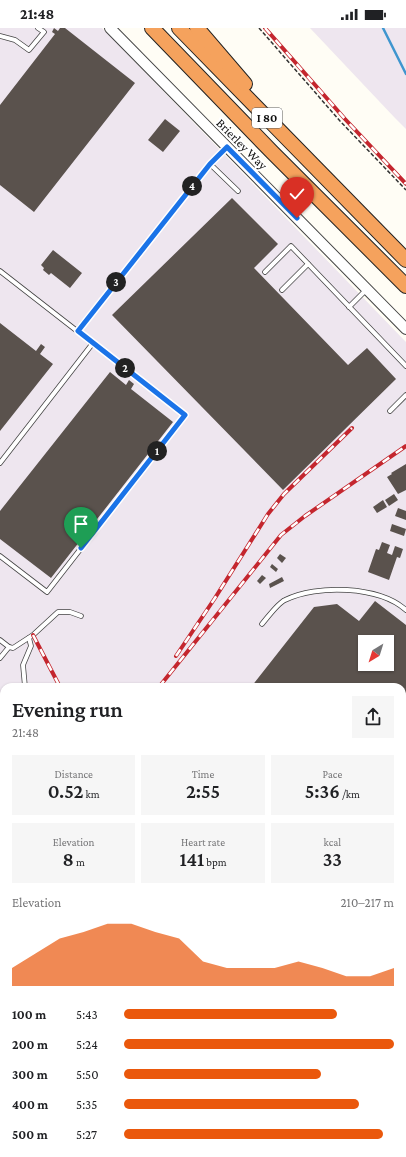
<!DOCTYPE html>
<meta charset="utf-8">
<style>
:root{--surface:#fff;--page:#f6f6f6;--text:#202124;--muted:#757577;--accent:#ea580c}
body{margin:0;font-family:"Crimson Pro",serif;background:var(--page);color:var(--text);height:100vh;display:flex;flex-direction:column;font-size:15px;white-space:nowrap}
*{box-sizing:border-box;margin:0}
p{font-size:13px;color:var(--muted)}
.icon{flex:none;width:22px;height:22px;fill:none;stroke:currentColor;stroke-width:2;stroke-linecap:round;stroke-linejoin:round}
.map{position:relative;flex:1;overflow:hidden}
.sheet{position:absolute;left:0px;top:655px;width:406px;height:474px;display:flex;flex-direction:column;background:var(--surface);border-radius:12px 12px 0 0;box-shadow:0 1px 3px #0004}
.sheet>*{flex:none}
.needle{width:26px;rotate:218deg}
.buttons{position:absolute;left:358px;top:607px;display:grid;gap:8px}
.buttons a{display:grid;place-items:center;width:36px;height:36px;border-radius:0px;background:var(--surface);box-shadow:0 1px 3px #0004;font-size:20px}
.pin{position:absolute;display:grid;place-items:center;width:34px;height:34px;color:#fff;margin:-41px -17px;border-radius:50% 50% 50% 0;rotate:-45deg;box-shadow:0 0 4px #0007}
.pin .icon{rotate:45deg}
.km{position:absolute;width:20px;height:20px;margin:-10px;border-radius:50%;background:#222;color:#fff;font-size:11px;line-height:20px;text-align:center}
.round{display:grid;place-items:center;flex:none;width:42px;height:42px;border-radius:0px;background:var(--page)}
.headline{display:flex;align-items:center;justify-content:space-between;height:68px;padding:0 12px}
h1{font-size:22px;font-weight:600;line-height:30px}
.figures{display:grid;grid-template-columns:repeat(3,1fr);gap:6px;height:68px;padding:4px 12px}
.figures div{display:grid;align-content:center;border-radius:0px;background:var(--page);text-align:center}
.figures b{font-size:20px;font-weight:600}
.figures small{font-size:11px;font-weight:400}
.figures p{font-size:11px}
.chart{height:112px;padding:8px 12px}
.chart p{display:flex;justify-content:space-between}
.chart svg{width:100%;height:72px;margin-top:4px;fill:var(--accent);opacity:.7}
ul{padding:0 12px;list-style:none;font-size:13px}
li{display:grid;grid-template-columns:64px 48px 1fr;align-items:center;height:30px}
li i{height:10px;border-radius:5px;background:var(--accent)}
.status{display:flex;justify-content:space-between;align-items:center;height:28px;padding:0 20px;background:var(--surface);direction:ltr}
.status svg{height:11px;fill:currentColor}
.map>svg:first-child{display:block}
.industrial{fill:#eee6ef;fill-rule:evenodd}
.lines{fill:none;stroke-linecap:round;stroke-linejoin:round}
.stream{stroke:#3f96cf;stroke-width:2.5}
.building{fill:#5a524d;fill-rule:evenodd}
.service-casing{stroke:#444;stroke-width:5.5}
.tertiary-casing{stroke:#444;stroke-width:12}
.motorway-casing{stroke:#222;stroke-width:16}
.path{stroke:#333;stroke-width:1.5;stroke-dasharray:4 2;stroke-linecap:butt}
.service{stroke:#fff;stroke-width:4}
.tertiary{stroke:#fff;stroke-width:10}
.motorway{stroke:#f5a25d;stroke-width:14}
.rail-casing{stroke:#c4262e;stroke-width:4}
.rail{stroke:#fff;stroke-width:2.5;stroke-dasharray:8;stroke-linecap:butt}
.route-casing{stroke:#fff;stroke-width:8}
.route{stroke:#1a73e8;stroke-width:5}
.labels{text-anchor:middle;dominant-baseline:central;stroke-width:4;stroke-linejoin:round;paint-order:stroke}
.shield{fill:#fff;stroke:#585858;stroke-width:1}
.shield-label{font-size:12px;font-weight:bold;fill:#111}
.street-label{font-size:13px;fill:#111;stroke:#fff}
</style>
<div class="status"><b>21:48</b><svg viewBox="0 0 49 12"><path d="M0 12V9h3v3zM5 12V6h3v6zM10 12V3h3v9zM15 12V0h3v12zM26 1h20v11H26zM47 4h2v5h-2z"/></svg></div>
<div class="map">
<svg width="406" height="1129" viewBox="0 0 406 1129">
<rect width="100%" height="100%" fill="#fffdf5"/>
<g class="industrial">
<path d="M0,0h102l304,314v449l-4,5v-109h-398v466h117l-3,4h-118zM365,614h22v22h-22z"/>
<path d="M310,0h96v101l-11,-11z"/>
<path d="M406,801v194l-4,-3v-186z"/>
<path d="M151,1125h39l5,4h-47z"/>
</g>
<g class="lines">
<path class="stream" d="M383,0l23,46"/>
</g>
<g class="building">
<path d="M54,0l4,3 2,-3h5l70,55 -101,129 -34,-27v-80l55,-71 -3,-2z"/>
<path d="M165,91l15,12 -17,21 -15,-12z"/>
<path d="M232,170l46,46 -24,24 94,97 19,-17 29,31 -113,111 -171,-175z"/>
<path d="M53,222l29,23 -12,15 -19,-15 -2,2 -6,-5 1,-2 -3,-3z"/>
<path d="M0,295l36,28 5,-7 4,3 -5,7 13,10 -53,67z"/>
<path d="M110,344l16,13 3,-5 5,4 -3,5 42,33 -122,156 -51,-39v-28z"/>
<path d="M406,436v26l-8,4 -11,-17 5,-3 -1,-1z"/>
<path d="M394,466l4,6 -9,6 -4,-6z"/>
<path d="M383,472l4,7 -10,6 -4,-6z"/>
<path d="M398,480l8,3v9l-11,-4z"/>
<path d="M392,496l14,5 -2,7 -14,-5z"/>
<path d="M382,514l8,3 -3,8 5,2 3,-9 8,3 -3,9 -3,-1 -8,23 -21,-8 8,-23 3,1z"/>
<path d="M280,526l6,4 -4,5 -5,-5z"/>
<path d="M272,536l6,5 -2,3 -6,-5z"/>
<path d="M262,547l4,3 -6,6 -3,-3z"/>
<path d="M282,549l2,4 -14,7 -1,-4z"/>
<path d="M375,573l31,24v82l-4,5v-25h-151l63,-80 23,-3 22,17zM365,614h22v22h-22z"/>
<path d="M406,857v79l-4,-3v-71z"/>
<path d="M4,901v134l-4,-3v-126z"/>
<path d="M406,1030v83l-4,5v-83z"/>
<path d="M0,1061l4,3v61h40l-3,4h-41z"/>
<path d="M281,1125h65l-3,4h-57z"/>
<path d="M355,1125h41l-3,4h-33z"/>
</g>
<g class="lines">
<g class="service-casing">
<g id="service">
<path d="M0,8l15,4 14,10 15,-18 -6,-4"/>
<path d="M210,136l28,27"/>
<path d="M0,243l185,144 -138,177 -47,-36"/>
<path d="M265,244l26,-26 115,120"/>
<path d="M282,262l26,-26"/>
<path d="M349,279l17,-17"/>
<path d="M77,303l133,-167 17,-16"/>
<path d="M390,383l16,-16"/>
<path d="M0,435l93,-120"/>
<path d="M262,596c6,-7 16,-21 23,-24 32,-16 94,-14 121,10"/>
<path d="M0,612l9,7 -9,11"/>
<path d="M9,619l4,1 20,-13 25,-23h12l11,4"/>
<path d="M25,659l-2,-22 8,-19 -2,-8"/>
<path d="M402,738l4,-5"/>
<path d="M0,780l4,-1"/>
<path d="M402,805l4,3"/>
<path d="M402,951l2,2"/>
<path d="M0,1048l4,4"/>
<path d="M106,1125l5,4"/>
<path d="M61,1129l3,-4"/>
<path d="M96,1129l4,-4"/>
<path d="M185,1129l3,-4"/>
<path d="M244,1129l3,-4"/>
</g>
</g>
<g class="tertiary-casing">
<g id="tertiary">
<path d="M110,0l296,301"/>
<path d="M402,783l4,-5"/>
<path d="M211,1125l5,4"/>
<path d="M131,1129l3,-4"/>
</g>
</g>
<g class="motorway-casing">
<g id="motorway">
<path d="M152,0l120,124 134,134"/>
<path d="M179,0l227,232"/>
<path d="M197,0l48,56"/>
</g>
</g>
<path class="path" d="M259,0l81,93 66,69"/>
<use href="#service" class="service"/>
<use href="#tertiary" class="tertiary"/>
<use href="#motorway" class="motorway"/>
<g class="rail-casing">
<g id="rail">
<path d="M265,0l80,91 61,65"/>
<path d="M33,607l27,52"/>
<path d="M176,628l39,-58 53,-84 16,-20 68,-66"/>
<path d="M159,659l122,-152 24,-19 101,-70"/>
<path d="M0,862l4,-5"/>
</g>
</g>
<use href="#rail" class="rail"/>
</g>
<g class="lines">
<g class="route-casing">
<path id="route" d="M81,520l104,-133 -107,-84 132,-167 17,-17 70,71"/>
</g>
<use href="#route" class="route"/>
</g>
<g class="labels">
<rect class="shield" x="252" y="80" width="30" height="20" rx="3"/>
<g class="shield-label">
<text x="267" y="90">I 80</text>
</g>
<g class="street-label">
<text transform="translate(242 116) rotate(45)">Brierley Way</text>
</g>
</g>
</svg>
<div class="buttons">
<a><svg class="needle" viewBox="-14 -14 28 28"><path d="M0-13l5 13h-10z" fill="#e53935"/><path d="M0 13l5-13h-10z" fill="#757577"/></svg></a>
</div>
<div class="pin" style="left:81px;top:520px;background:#1e9e55"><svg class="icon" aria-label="arrive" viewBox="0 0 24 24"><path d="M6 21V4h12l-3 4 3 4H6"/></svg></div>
<div class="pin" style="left:297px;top:190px;background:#d93025"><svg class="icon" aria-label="check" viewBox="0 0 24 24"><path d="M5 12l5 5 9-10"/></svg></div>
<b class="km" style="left:157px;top:423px">1</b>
<b class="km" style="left:125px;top:340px">2</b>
<b class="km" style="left:116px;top:254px">3</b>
<b class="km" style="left:192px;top:158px">4</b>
<section class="sheet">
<div class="headline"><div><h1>Evening run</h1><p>21:48</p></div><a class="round"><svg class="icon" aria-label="share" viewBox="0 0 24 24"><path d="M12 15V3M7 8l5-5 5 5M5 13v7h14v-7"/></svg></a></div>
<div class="figures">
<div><p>Distance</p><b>0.52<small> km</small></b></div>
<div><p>Time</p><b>2:55</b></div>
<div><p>Pace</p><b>5:36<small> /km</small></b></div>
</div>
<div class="figures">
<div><p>Elevation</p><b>8<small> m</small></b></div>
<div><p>Heart rate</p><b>141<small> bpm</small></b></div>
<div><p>kcal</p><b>33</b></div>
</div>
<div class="chart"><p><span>Elevation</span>210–217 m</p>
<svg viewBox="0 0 160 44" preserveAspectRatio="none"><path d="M0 44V33L10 24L20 15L30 11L40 6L50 6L60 11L70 15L80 29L90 33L100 33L110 33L120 29L130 33L140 38L150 38L160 33V44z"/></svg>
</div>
<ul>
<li><b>100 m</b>5:43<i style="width:79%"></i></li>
<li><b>200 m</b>5:24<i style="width:100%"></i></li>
<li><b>300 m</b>5:50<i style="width:73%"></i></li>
<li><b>400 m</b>5:35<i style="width:87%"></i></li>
<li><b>500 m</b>5:27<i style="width:96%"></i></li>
</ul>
</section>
</div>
